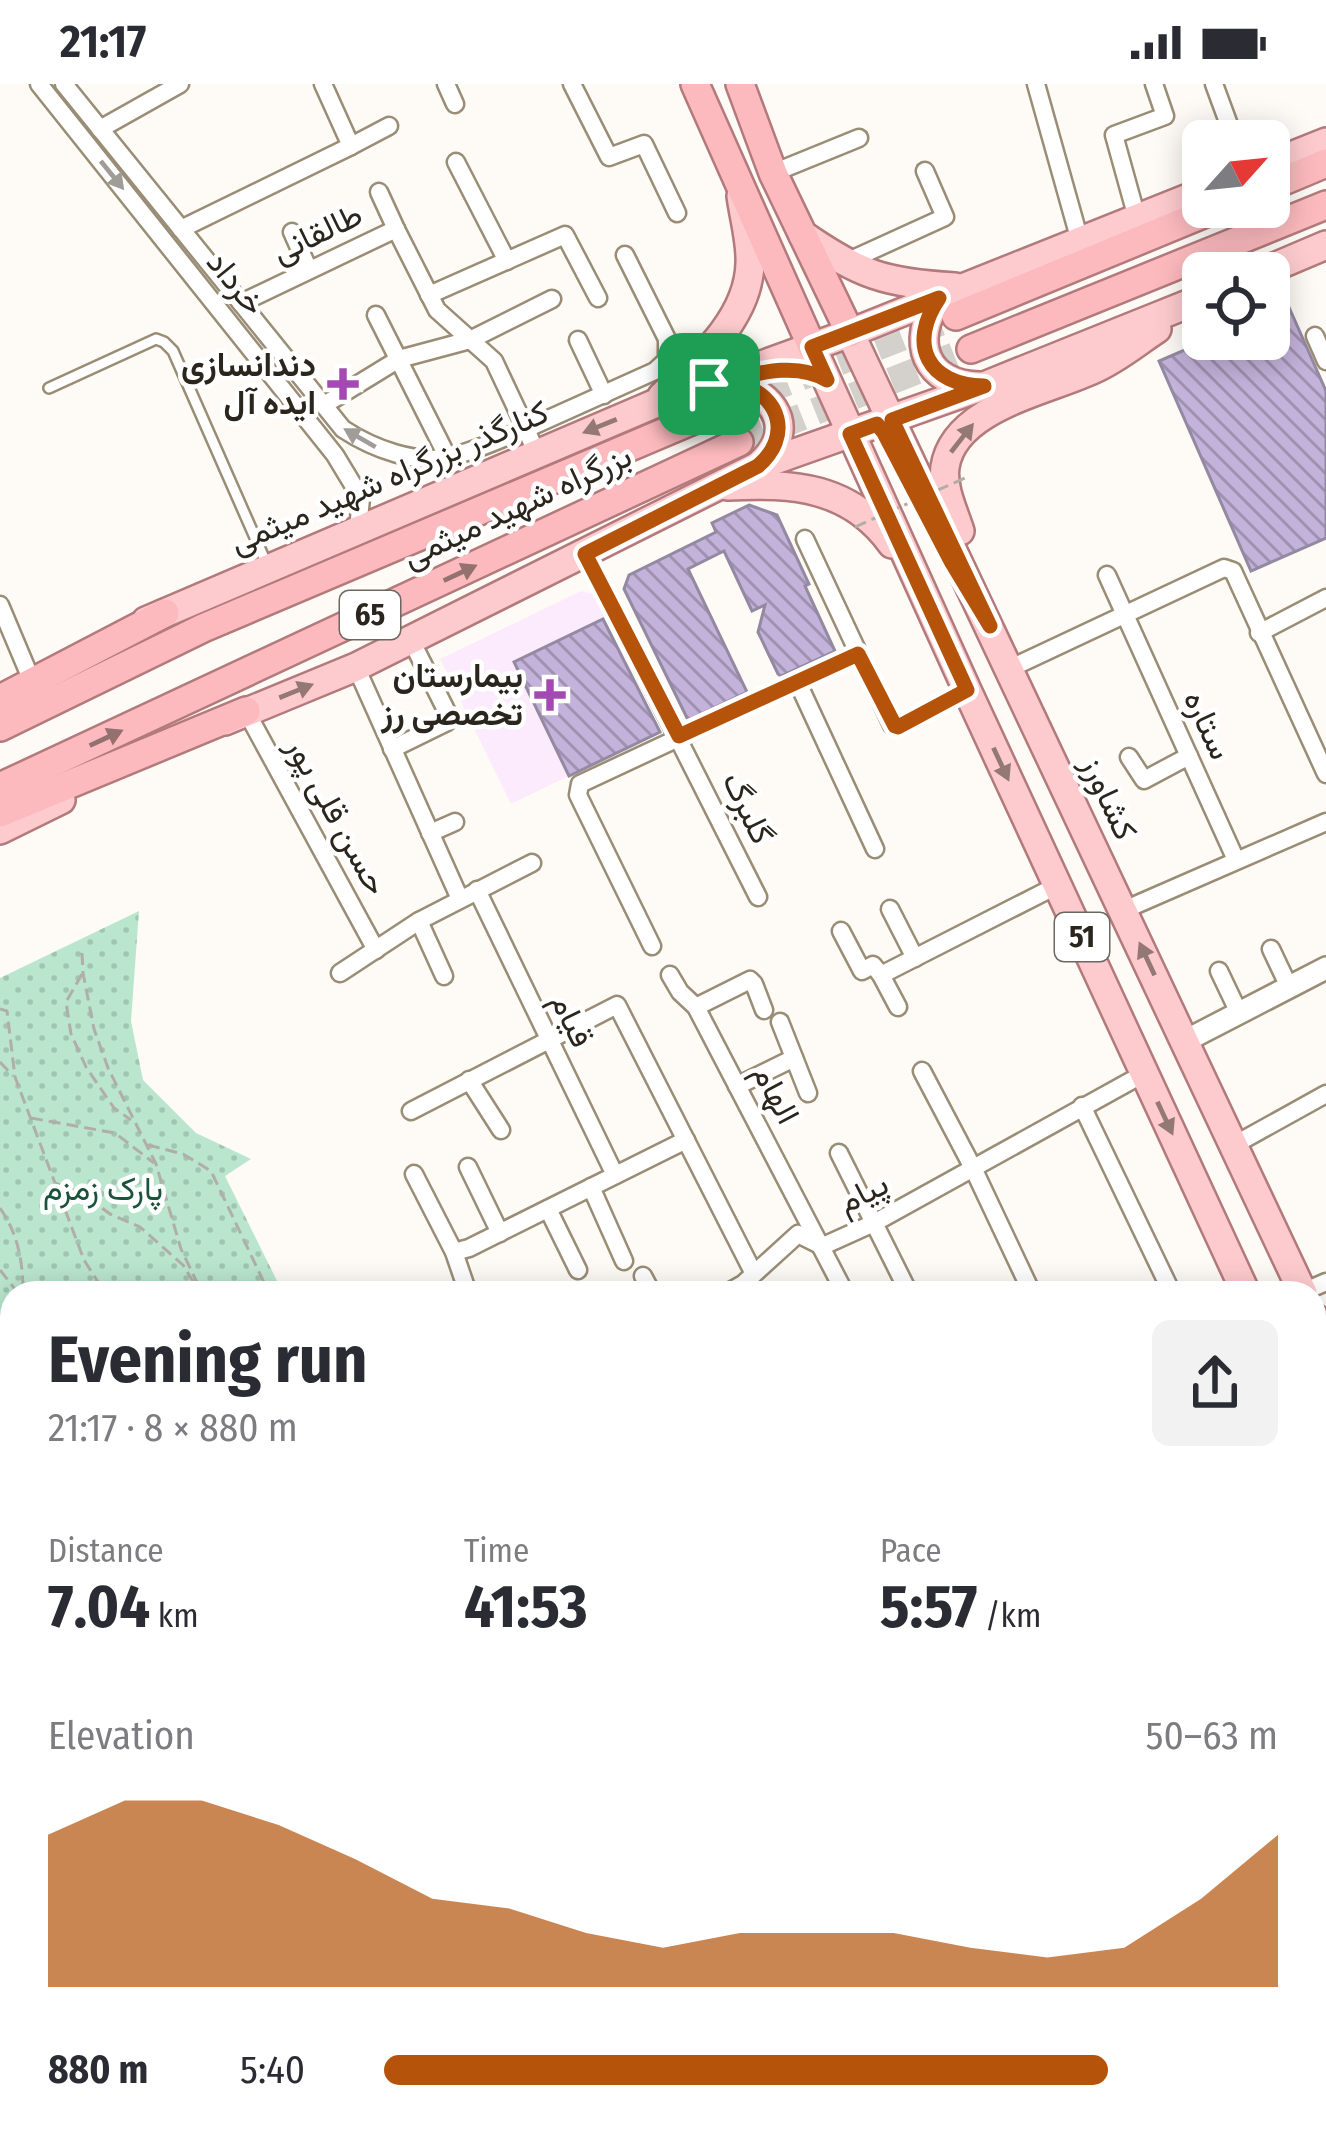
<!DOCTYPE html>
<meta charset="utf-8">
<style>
:root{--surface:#fff;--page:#f2f2f3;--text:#2b2b33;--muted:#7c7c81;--accent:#b45309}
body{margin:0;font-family:"Fira Sans Condensed",Vazirmatn,sans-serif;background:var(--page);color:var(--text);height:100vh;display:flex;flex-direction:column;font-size:45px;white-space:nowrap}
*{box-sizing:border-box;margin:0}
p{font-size:39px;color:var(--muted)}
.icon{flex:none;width:66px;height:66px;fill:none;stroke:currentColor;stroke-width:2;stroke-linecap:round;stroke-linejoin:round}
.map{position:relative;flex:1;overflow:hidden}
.sheet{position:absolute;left:0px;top:1197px;width:1326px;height:861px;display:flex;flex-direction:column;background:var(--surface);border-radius:36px 36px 0 0;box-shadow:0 6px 30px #0003}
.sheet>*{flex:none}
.needle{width:78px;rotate:63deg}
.controls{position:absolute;left:1182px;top:36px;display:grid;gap:24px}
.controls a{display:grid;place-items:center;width:108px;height:108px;border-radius:18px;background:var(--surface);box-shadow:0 6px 30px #0003;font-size:60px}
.pin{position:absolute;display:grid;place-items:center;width:102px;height:102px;color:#fff;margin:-51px;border-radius:24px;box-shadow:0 6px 18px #0006}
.round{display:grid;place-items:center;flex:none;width:126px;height:126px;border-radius:18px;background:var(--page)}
.head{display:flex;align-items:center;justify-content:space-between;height:204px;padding:0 48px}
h1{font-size:66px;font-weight:700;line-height:90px}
.figures{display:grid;grid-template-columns:repeat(3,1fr);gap:18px;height:204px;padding:12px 48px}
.figures div{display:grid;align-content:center}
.figures b{font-size:60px;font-weight:700}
.figures small{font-size:33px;font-weight:400}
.figures p{font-size:33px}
.chart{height:336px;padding:24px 48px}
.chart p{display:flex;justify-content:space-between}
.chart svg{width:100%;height:216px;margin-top:12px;fill:var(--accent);opacity:.7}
ul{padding:0 48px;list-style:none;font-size:39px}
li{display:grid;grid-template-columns:192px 144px 1fr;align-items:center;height:90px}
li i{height:30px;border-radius:15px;background:var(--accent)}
.status{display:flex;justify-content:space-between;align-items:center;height:84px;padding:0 60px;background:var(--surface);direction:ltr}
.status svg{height:33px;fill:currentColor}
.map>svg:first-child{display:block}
.medical{fill:#fcebfd}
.park{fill:url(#park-dots)}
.building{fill:url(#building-back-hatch);stroke:#9389a1;stroke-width:3}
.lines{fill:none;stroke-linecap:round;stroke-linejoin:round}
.trunk-tunnel{stroke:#d4d0cb;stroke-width:27;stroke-dasharray:27 14;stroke-linecap:butt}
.service-casing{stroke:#9a8d76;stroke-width:14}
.minor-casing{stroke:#9a8d76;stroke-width:21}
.tertiary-casing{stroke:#9a8d76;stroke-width:26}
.secondary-casing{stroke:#9a8d76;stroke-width:28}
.primary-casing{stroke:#b37a7b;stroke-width:32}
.trunk-casing{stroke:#b37a7b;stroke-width:32}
.path{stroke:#b1aea7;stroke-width:3;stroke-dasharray:12 6;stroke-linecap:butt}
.service{stroke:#fff;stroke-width:9}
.minor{stroke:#fff;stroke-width:16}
.tertiary{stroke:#fff;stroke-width:21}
.secondary{stroke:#fee5e6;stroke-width:24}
.primary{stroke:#fdcbce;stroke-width:27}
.trunk{stroke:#fcbabe;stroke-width:27}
.path-bridge{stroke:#b1aea7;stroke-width:3;stroke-dasharray:12 6;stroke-linecap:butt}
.oneway{fill:#a09d99}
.oneway2{fill:#947876}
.oneway3{fill:#94706e}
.route-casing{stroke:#fff;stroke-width:24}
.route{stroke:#b45309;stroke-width:15}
.poi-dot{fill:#a448b3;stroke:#fff;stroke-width:4.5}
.labels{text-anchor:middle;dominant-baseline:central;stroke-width:9;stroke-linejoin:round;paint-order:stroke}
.shield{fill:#fff;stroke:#6b6761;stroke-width:3}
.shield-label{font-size:30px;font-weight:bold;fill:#2b261d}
.street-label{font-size:33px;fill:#2b261d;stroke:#fff}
.poi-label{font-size:33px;font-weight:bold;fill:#2b261d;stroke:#fff;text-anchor:end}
.park-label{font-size:33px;fill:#1b533a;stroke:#fff}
</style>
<div class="status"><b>21:17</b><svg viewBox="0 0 49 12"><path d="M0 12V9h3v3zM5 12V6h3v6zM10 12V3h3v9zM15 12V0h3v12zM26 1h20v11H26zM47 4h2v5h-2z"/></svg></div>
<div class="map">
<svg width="1326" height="2056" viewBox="0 0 1326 2056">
<defs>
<pattern id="park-dots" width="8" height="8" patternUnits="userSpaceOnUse" patternTransform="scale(3)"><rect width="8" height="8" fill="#bae6ce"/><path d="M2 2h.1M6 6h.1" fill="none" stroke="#a0c5b0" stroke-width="1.8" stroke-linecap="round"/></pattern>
<pattern id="building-back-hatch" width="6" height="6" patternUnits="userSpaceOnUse" patternTransform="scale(3)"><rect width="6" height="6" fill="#c3b2da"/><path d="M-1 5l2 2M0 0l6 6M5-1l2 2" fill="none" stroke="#9f91b0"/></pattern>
</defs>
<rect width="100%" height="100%" fill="#fefbf6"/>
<path class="medical" d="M581,507l12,3 67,138 -149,72 -71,-145z"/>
<g class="park">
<path d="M139,827l-8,110 12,59 53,53 55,26 -26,17 58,117h-271v131l-12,-13v-433z"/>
<path d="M667,2046h183l5,10h-178z"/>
</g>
<g class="building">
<path d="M1288,221l38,86v147l-75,33 -92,-210 51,-22h59v-26z"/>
<path d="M749,421l28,10 32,69 -4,2 30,65 -54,25 -3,-2 -20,-42 7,-27 -13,6 -28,-60 -36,18 59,123 -59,28 -64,-131 5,-14 87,-43 -4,-9z"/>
<path d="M603,535l57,113 -91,44 -55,-114z"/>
</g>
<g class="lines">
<g class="trunk-tunnel">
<path d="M724,323l222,-87"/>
<path d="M739,358l232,-93"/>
</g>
<g class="service-casing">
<path id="service" d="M49,304l107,-49 8,3 9,9 95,216"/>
</g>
<g class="minor-casing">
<g id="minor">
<path d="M39,0l296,371 26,43 -3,32"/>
<path d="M64,0l279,345c29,19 74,37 110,27 25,-6 49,-18 73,-27l10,23"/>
<path d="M446,0l9,20"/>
<path d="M572,0l37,73 35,-13 33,69"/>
<path d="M1036,0l44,157"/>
<path d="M1214,0l21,57"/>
<path d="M100,45l80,-45"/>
<path d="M351,62l38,-20"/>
<path d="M456,78l51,99"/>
<path d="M773,89l86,-35"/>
<path d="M379,108l17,37"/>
<path d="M1137,134l-23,-83 51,-19 -11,-32"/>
<path d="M181,145l170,-83 -28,-62"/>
<path d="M292,148l17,38"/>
<path d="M844,179l101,-46 -20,-46"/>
<path d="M429,211l136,-60 33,63"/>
<path d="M241,219l155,-74 41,81 57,51 32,68 129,-58 12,-11v-21l-42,-84"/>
<path d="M376,231l72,143"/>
<path d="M1315,252l11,25"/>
<path d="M578,256l26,55"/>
<path d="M324,321l75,-46 71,-19 82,-41"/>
<path d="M805,455l87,186 6,2 69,-37"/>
<path d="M585,470l173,343"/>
<path d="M1107,491l129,285"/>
<path d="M0,521l29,69"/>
<path d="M1259,549l67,-35"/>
<path d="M356,583l104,232"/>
<path d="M1009,585l215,-101 9,3 93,203"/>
<path d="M798,599l77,166"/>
<path d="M246,627l130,239"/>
<path d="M392,665l55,-27 1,-8 -37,-74"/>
<path d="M1129,673l15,23 45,-24"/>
<path d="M430,749l25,-11"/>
<path d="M477,806l138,285"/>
<path d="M890,825l25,49"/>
<path d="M1124,826l202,-88"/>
<path d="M419,837l25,55"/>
<path d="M841,847l21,40 11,-6 8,10 17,32"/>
<path d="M652,862l-74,-151 2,-11 278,-130"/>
<path d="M1271,865l18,38"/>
<path d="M1219,887l20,42"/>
<path d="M340,889l79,-52 113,-58"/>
<path d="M670,891l10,17 16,15 149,286"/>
<path d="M881,891l177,-90"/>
<path d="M696,923l54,-27 4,4 10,26"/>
<path d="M780,938l28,71"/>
<path d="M922,987l51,97 59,125"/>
<path d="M469,996l32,50"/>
<path d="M737,1002l57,-28"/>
<path d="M1082,1022l90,187"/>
<path d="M411,1027l206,-106 136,267"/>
<path d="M1234,1061l92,-51"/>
<path d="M839,1069l70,140"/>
<path d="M468,1083l32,66"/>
<path d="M414,1090l40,78 14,41"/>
<path d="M591,1103l33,74"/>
<path d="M548,1125l30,61"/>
<path d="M823,1162l51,-23 271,-150"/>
<path d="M454,1168l15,-4 217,-108"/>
<path d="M643,1192l9,17"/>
<path d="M1303,1208l23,-10"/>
<path d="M727,1209l16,-9 55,-50 24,12"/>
<path d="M0,1668l12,23"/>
<path d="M1314,1672l12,23"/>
<path d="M1314,1821l12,-6"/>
<path d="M1314,1910l12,25"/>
<path d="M0,1948l12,25"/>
<path d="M325,2046l5,10"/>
<path d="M397,2046l5,10"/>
<path d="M950,2046l4,10"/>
<path d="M1249,2046l4,10"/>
<path d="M1172,2055l18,-9"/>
<path d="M1110,2056l22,-10"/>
</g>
</g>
<g class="tertiary-casing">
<g id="tertiary">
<path d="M1185,957l141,-73"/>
<path d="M0,1726l12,-6"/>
<path d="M548,2056v-10"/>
</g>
</g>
<g class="secondary-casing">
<g id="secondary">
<path d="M0,1340l12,13"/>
<path d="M0,1366l12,12"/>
<path d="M0,1395l12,13"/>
<path d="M0,1420l12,13"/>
<path d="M593,2046l9,10"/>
<path d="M642,2046l9,10"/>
</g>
</g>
<g class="primary-casing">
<g id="primary">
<path d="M1269,81l57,-23"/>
<path d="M803,151c58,40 81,48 152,52"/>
<path d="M1260,189l66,-28"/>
<path d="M939,214c-30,43 -14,87 41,88"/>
<path d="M850,249l453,960"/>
<path d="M812,263l155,343 279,603"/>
<path d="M714,300c52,-4 91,42 44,82"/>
<path d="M662,312c37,-35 87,-78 88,-133 1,-21 -6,-45 -9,-67"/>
<path d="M728,402c65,-3 122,0 164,58"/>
<path d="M960,447c-6,-19 -18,-43 -15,-64 9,-60 103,-76 149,-98 23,-10 43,-27 63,-40"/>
<path d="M146,537l508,-217 196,-71 353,-141"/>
<path d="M225,637l131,-54 402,-201 226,-80 219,-88"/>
<path d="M0,746l61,-30"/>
<path d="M1314,1233l12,25"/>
<path d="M1314,1355l12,26"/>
</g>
</g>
<g class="trunk-casing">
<g id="trunk">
<path d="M695,0l117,263"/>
<path d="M740,0l33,89 77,160"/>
<path d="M1269,103l57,-24"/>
<path d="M956,232l264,-109"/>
<path d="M971,265l355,-144"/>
<path d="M0,615l165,-86"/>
<path d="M0,643l203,-99 521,-221"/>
<path d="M0,703l739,-345"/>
<path d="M0,729l246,-102"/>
</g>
</g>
<g class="path">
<path d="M82,869l1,20 11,56 14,39 48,96 25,85 21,44"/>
<path d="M82,890l-16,28 5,32 15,33 28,41 17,12"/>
<path d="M0,925l7,2 8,66 69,183 21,33"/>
<path d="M0,978l13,14"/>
<path d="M31,1034l84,15 39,30"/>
<path d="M148,1061l35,9 28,17 58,122"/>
<path d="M55,1099l28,11 27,20 30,13 43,38 17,28"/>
<path d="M0,1124c18,26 23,53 23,85"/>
<path d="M0,1186l18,23"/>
<path d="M269,1201l14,8"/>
<path d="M0,1275l12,8"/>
<path d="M678,2046l6,10"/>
<path d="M706,2046l26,9"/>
<path d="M733,2046h24"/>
<path d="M779,2046l3,10"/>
<path d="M832,2046l3,10"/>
</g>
<use href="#service" class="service"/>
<use href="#minor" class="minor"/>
<use href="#tertiary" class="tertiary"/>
<use href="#secondary" class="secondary"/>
<use href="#primary" class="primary"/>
<use href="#trunk" class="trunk"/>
<path class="path-bridge" d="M855,443l110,-49"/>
</g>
<defs><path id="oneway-solid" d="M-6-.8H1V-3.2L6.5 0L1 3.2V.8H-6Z" transform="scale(3)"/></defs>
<g class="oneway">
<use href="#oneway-solid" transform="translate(112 91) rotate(51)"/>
<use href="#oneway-solid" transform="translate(360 354) rotate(-150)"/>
</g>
<g class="oneway2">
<use href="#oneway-solid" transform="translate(600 342) rotate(158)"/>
<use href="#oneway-solid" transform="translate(962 354) rotate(-52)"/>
<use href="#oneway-solid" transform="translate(296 607) rotate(-22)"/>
<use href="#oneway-solid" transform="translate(1001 680) rotate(65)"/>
<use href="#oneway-solid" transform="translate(1147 875) rotate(-115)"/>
<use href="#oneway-solid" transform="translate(1165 1034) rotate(65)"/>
</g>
<g class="oneway3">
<use href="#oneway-solid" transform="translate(460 489) rotate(-25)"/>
<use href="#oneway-solid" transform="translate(106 654) rotate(-25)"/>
</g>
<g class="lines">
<g class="route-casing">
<path id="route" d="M939,214c-32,47 -11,87 45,88l-92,34 98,206 -38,-63 -68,-130 -7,-9 -27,10 117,256 -69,37 -3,-1 -37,-72 -179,82 -94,-182 173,-88c34,-29 23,-70 -19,-82 -10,-2 -20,0 -30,0 38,-7 83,-25 118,-4l-15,-33z"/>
</g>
<use href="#route" class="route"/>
</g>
<g class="poi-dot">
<path d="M337 282h12v12h12v12h-12v12h-12v-12h-12v-12h12z"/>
<path d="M544 593h12v12h12v12h-12v12h-12v-12h-12v-12h12z"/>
</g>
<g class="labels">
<g class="shield">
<rect x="340" y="507" width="60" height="48" rx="9"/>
<rect x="1055" y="829" width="54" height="48" rx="9"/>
</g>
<g class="shield-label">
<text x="370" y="531">65</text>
<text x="1082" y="853">51</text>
</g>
<g class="street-label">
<text transform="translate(317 149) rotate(-26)">طالقانی</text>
<text transform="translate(236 199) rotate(51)">خرداد</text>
<text transform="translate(389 393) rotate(-23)">کنارگذر بزرگراه شهید میثمی</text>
<text transform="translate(517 422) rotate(-25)">بزرگراه شهید میثمی</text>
<text transform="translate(1208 641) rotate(65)">ستاره</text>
<text transform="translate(1109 714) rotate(65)">کشاورز</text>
<text transform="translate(748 724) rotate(64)">گلبرگ</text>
<text transform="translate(337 732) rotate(61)">حسن قلی پور</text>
<text transform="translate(572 936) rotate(64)">قیام</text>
<text transform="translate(776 1010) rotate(62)">الهام</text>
<text transform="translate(863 1109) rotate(-27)">پیام</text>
</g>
<g class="poi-label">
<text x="316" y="281">دندانسازی<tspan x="316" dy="38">ایده آل</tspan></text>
<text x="523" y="592">بیمارستان<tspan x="523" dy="38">تخصصی رز</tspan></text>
</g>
<g class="park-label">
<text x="103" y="1105">پارک زمزم</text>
</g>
</g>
</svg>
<div class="controls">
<a><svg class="needle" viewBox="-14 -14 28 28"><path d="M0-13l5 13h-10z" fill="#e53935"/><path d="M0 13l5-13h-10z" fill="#7c7c81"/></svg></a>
<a><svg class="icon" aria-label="locate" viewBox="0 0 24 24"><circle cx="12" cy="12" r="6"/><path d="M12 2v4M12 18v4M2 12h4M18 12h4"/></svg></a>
</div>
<div class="pin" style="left:709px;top:300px;background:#1e9e55"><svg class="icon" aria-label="arrive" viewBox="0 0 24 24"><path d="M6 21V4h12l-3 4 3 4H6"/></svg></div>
<section class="sheet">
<div class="head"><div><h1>Evening run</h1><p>21:17 · 8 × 880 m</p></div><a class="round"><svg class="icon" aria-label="share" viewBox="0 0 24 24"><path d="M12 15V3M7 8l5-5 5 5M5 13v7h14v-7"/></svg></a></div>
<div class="figures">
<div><p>Distance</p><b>7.04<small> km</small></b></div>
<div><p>Time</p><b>41:53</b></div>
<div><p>Pace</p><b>5:57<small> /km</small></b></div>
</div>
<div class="chart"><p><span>Elevation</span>50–63 m</p>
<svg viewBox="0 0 160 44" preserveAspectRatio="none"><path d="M0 44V13L10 6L20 6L30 11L40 18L50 26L60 28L70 33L80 36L90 33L100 33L110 33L120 36L130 38L140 36L150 26L160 13V44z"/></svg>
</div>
<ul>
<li><b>880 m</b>5:40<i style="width:81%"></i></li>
</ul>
</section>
</div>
